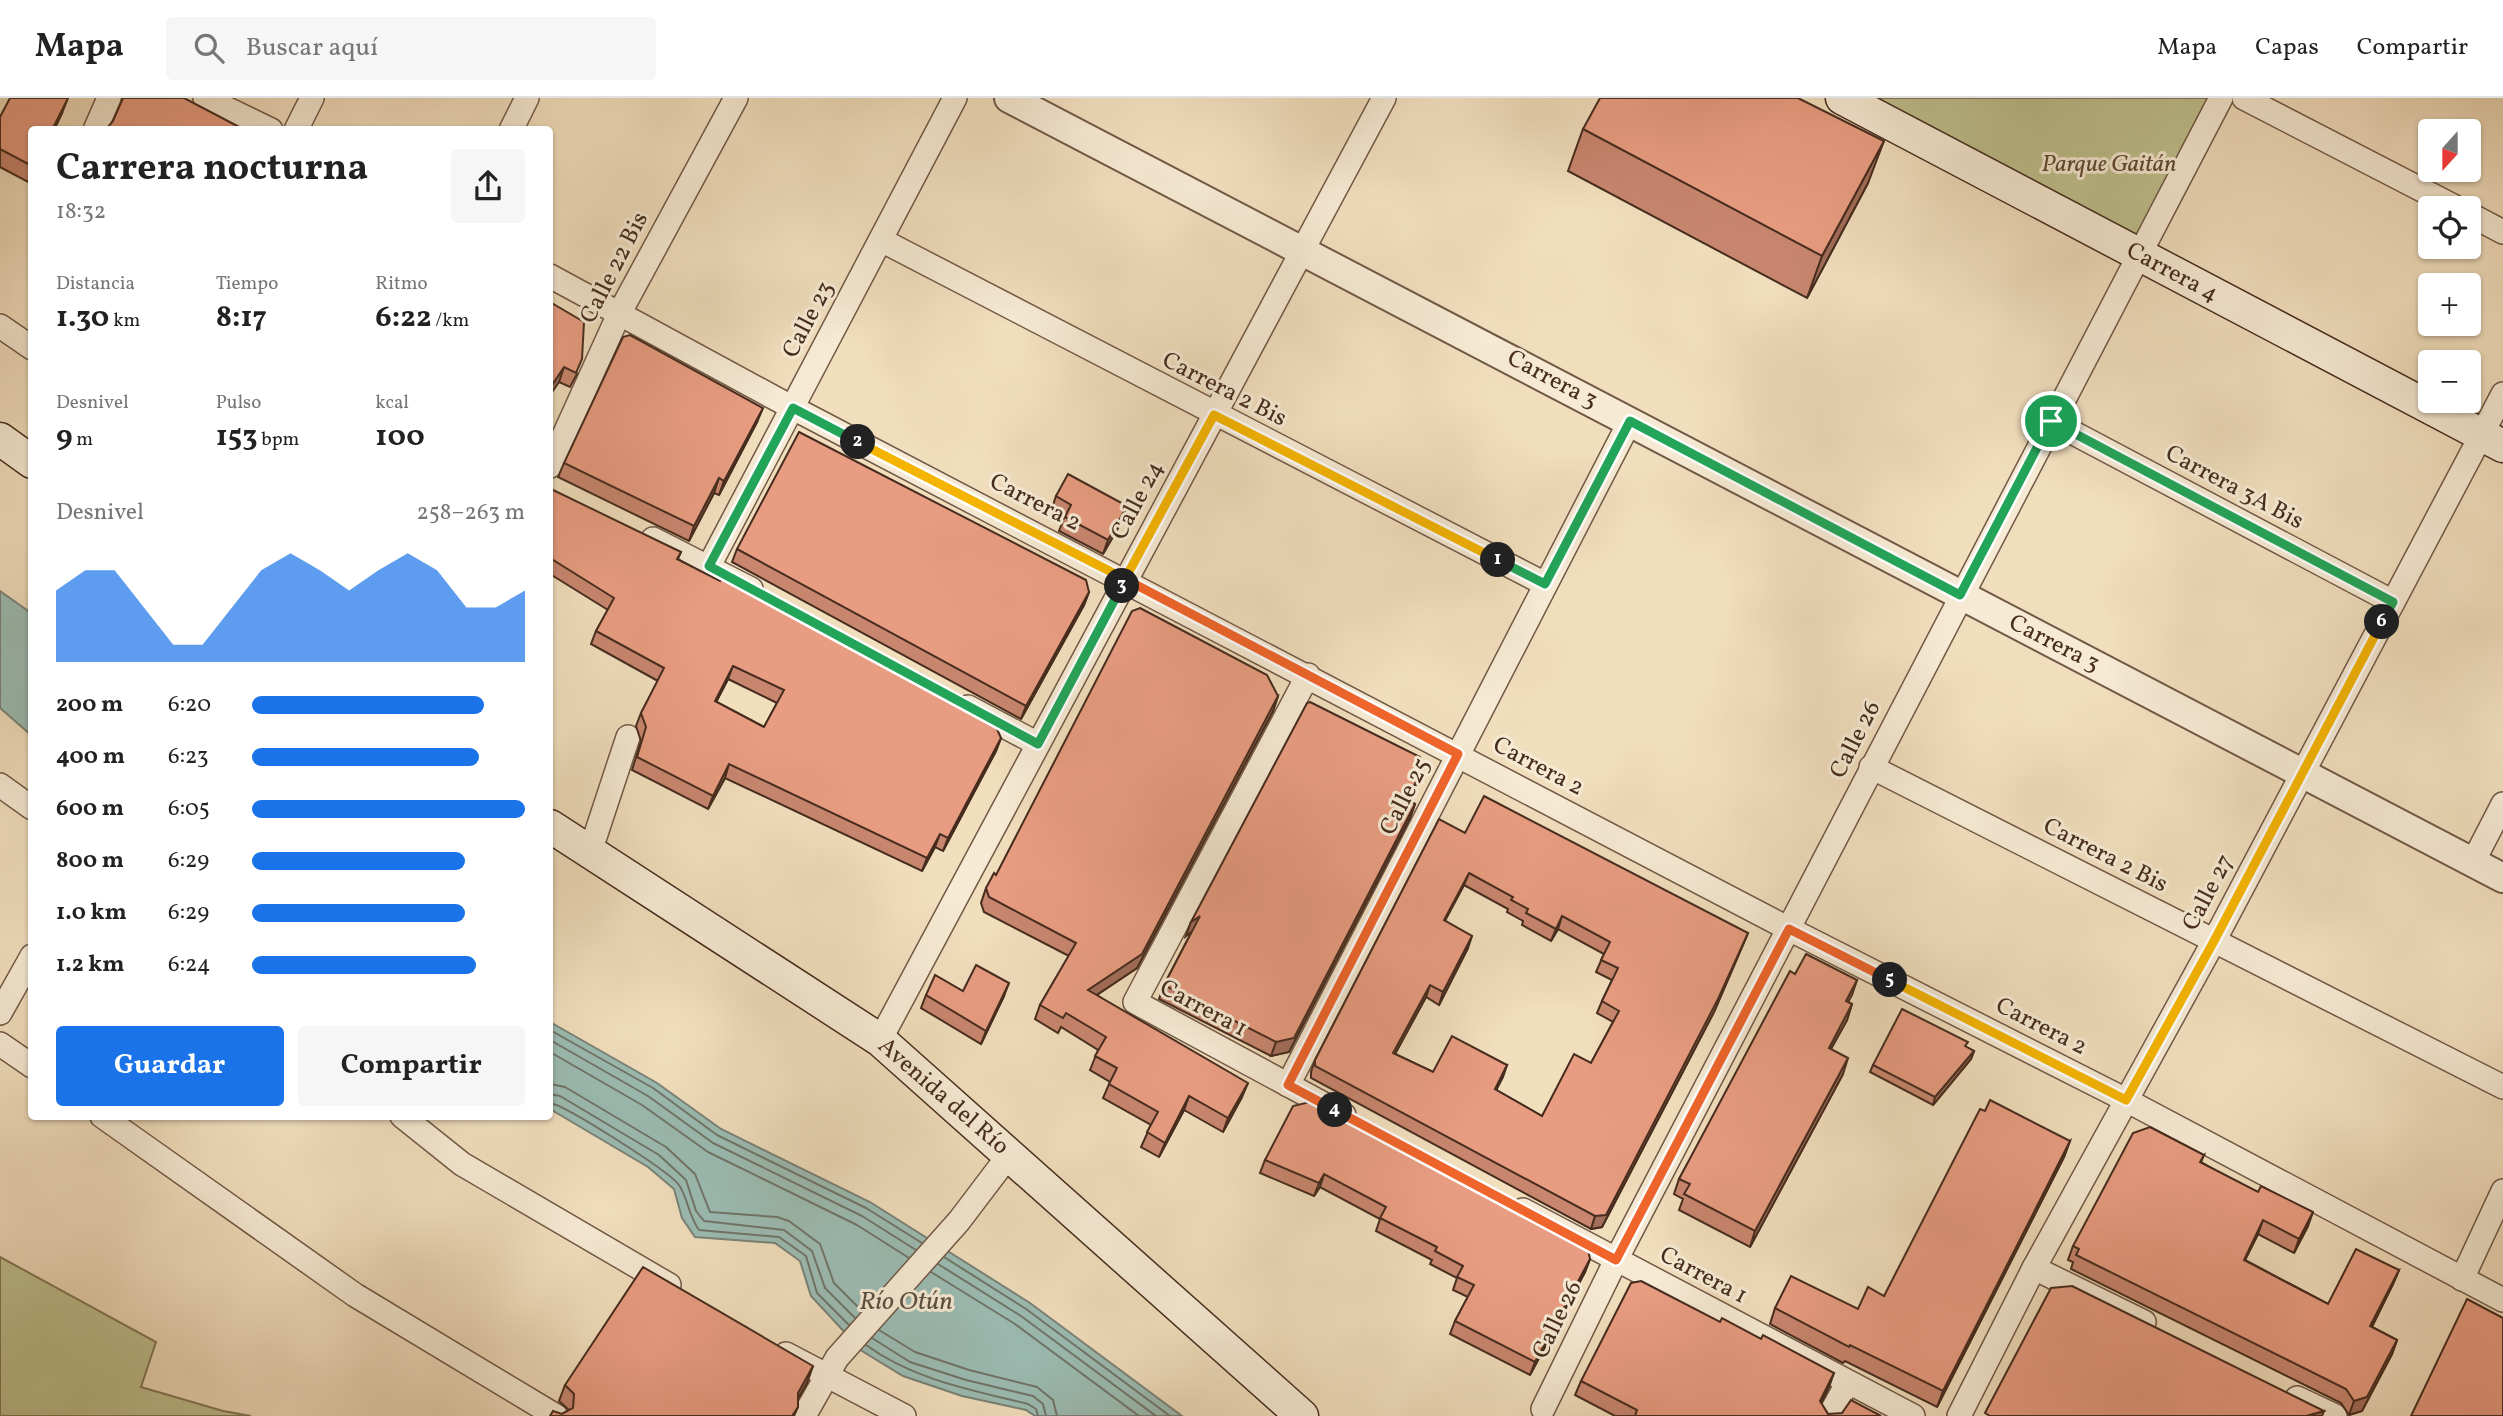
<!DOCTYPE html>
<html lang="es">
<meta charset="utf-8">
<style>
:root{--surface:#fff;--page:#f6f6f6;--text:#222;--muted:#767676;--line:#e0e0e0;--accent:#1a73e8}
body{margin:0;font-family:Vollkorn,serif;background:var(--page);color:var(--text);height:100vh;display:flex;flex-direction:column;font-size:26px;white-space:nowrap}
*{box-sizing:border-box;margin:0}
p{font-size:23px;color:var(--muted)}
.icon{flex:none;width:38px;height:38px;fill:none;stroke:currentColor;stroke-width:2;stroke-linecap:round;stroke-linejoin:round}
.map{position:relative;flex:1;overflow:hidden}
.sheet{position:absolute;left:28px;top:28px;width:525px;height:994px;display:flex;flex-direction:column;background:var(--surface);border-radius:7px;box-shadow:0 2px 5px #0004}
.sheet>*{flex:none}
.needle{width:46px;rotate:201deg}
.controls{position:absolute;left:2418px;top:21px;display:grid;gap:14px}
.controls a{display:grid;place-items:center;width:63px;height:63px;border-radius:7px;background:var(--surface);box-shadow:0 2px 5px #0004;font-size:35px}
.pin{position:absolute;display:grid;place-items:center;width:60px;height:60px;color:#fff;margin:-30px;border:4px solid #fff;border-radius:50%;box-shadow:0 2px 7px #0007}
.km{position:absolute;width:35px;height:35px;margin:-18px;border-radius:50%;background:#222;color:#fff;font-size:19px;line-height:35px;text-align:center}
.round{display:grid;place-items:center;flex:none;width:74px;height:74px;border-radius:7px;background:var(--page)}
.overview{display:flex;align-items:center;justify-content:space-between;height:119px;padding:0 28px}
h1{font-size:38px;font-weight:700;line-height:52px}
.stats{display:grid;grid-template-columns:repeat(3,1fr);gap:10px;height:119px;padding:7px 28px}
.stats div{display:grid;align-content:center}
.stats b{font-size:30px;font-weight:700}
.stats small{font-size:19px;font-weight:400}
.stats p{font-size:19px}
.chart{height:196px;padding:14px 28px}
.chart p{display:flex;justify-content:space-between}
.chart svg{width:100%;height:126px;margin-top:7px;fill:var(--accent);opacity:.7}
.primary-button{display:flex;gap:14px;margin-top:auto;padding:14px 28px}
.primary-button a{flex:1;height:80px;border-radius:7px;background:var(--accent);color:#fff;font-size:28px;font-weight:700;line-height:80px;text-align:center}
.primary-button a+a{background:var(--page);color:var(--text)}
ul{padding:0 28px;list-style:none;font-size:23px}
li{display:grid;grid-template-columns:112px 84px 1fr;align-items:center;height:52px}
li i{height:18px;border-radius:9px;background:var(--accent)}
header{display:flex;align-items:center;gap:42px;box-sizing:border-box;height:98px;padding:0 35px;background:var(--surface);border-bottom:2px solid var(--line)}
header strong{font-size:33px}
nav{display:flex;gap:38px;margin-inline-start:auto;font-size:24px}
.search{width:490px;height:63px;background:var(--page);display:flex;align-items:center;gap:18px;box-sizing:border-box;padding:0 24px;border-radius:7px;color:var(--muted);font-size:26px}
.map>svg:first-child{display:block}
.green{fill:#bec08e;stroke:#827656;stroke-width:2}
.water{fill:#9bbcb3;stroke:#798277;stroke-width:2}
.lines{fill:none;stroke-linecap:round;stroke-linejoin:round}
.shore{stroke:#707468;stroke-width:2}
.minor-casing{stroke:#715846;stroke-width:26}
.tertiary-casing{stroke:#715846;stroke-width:32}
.secondary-casing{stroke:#462c1e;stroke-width:35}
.minor{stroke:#f6ead4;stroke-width:23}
.tertiary{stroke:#f6ead4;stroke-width:28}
.secondary{stroke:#f6ead4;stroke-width:32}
.wall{fill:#c8866f;stroke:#462c1e;stroke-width:2;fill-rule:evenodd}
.shaded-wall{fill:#a26d5a;stroke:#462c1e;stroke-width:2}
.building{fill:#e89c81;stroke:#462c1e;stroke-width:2;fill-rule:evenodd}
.split-1-casing{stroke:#fff;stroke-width:14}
.split-2-casing{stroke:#fff;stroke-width:14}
.split-3-casing{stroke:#fff;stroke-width:14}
.split-4-casing{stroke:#fff;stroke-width:14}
.split-5-casing{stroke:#fff;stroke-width:14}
.split-6-casing{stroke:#fff;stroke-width:14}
.split-7-casing{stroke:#fff;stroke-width:14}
.split-1{stroke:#22a559;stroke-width:9}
.split-2{stroke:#f5b400;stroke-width:9}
.split-3{stroke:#22a559;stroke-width:9}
.split-4{stroke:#f0652b;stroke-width:9}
.split-5{stroke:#f0652b;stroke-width:9}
.split-6{stroke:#f5b400;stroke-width:9}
.split-7{stroke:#22a559;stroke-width:9}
.labels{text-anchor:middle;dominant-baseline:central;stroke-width:6;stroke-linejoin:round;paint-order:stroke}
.park-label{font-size:24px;font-style:italic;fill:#5e4a34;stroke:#f6ead4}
.street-label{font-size:24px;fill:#462c1e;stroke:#f6ead4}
.water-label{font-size:26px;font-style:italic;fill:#5b5043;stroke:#f6ead4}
</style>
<header>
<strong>Mapa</strong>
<div class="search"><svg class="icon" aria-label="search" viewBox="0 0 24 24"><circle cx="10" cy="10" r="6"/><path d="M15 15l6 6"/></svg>Buscar aquí</div>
<nav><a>Mapa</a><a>Capas</a><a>Compartir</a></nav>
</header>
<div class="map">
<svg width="2503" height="1318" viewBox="0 0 2503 1318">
<rect width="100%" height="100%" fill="#f1debd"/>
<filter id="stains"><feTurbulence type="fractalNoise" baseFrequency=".00286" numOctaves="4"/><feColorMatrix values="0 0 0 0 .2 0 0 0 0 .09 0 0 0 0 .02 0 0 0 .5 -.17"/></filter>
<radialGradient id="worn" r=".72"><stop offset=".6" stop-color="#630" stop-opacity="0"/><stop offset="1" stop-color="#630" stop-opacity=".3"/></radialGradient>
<g class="green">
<path d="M1842,0h379l-84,157z"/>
<path d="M0,1159l156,85 -15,45 82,24 28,5h-251z"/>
</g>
<g class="water">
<path d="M0,493l31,22v122l-31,-27z"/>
<path d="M550,924l107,61 64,46 149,73 160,101 152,113h-147l-9,-6 -64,-14 -59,-20 -41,-25 -51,-55 -11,-35 -25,-18 -80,-6 -13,-19 -8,-29 -26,-22 -98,-58z"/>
</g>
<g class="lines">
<g class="shore">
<path d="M550,932l103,58 64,47 149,73 56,35"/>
<path d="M550,942l98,56 65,47 149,73 54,34"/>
<path d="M550,954l92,53 66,47 149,73 52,33"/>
<path d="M550,986l15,3 101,60 29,27 15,38 67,5 12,4 31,23 14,39 28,28"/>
<path d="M550,996l10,2 99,59 27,25 10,31 8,10 80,9 28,21 13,37 30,30"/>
<path d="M550,1005c15,2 119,68 129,82 9,13 9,30 20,45l80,7 27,19 11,37 32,32"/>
<path d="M944,1159l82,52 144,107"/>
<path d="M938,1166l83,52 135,100"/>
<path d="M931,1174l84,52 124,92"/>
<path d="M879,1232l36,22 54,18 68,17 16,13 4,16"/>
<path d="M872,1240l38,24 56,18 67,16 10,8 3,12"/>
<path d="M866,1247c48,35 106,45 162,59l8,5 2,7"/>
</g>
<g class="minor-casing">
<g id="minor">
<path d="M205,0l66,32"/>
<path d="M2244,0l213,110"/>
<path d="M95,32l14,-32"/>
<path d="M296,32l16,-32"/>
<path d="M511,32l16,-32"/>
<path d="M2469,116l34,18"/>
<path d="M881,142l664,344"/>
<path d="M550,178l243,132 996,521 337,171 377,200"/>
<path d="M0,228l32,22"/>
<path d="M2051,323l342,181"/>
<path d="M550,368l69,-152 117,-216"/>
<path d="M653,441l98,50"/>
<path d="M709,468l246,-468"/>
<path d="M1308,577l-173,327 209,113"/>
<path d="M968,609l70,37"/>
<path d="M1871,669l632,320"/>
<path d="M0,687l32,23"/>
<path d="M590,754l38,-115"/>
<path d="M2473,764l30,-58"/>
<path d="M0,915l32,-57"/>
<path d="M880,942l504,-942"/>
<path d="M0,946l32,22"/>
<path d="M1288,987l342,-664"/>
<path d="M102,1018l253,179 201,121"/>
<path d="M402,1018l60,48 207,121"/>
<path d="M1523,1112l390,206"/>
<path d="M2034,1170l110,54"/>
<path d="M2462,1181l41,-88"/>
<path d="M786,1256l118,62"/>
<path d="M2297,1300l38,18"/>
<path d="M1543,1311l73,-149 605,-1162"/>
<path d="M804,1318l33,-58 122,-137 50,-66"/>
<path d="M1829,1318l19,-34"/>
<path d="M1959,1318l75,-148 180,-327 289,-547"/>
</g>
</g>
<g class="tertiary-casing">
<path id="tertiary" d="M1009,0l1494,780"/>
</g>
<g class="secondary-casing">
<g id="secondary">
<path d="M1842,0l661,348"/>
<path d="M0,341l32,23"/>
<path d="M550,728l330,214 422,376"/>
</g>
</g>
<use href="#minor" class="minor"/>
<use href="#tertiary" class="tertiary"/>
<use href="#secondary" class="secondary"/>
</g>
<g class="wall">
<path d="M62,15l-8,17h-22v44l-4,8 -28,-15v-50z"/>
<path d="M1583,31l285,54 -61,115 -239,-127z"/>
<path d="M550,204l27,72 -7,13 -11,-5z"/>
<path d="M757,324l-38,73 -5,-2 -25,48 -131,-64 6,-14z"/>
<path d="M550,395l131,59 -3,7 323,179 -5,13 -53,100 -8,-4 -13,24 -197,-93 -17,31 -76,-39 9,-29 -5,-15 5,-13 17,-32 -67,-37 5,-13 12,-21 -58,-36zM728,581l49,24 -13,24 -48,-25z"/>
<path d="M1056,398l66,25 -19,33 -44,-23 5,-13 -13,-7z"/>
<path d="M737,451l352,43 -5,13 -63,114 -289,-157z"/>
<path d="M1278,598l-5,15 -136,257 -40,27 145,102 -19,35 -39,-22 -25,47 -18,-10 10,-22 -48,-27 7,-16 -20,-12 8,-20 -37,-23 -3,6 -23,-14 5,-14 29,-49 -85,-44 -3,-9 5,-15 10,-13z"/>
<path d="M1419,680l-11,22 7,4 -5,14 -121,234 -18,4 -112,-57 5,-14 28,-54 -6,5 5,-14z"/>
<path d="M1465,735l283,100 -34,79 -112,215 -11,2 -280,-151v-6l4,-12zM1464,787l44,24 -1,3 16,9 -1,4 29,16 7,-12 46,25 -8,18 16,8 -10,21 -5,12 16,9 -22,41 -49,53 -46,-26 11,-25 -74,7 -38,-18 31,-57 13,8 29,-57 -23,-28z"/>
<path d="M1795,876l62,6 -9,22 4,2 -5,16 -16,29 12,25 -93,173 -71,-37 4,-11 -9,-5 5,-15z"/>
<path d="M963,893l41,5 -23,48 -60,-36 5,-13z"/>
<path d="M1966,949l8,4 -3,8 -38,46 -63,-33 3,-7z"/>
<path d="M2070,1043l-6,16 -127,250 -92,-46 -2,2 -73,-39 5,-16 83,1 26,-13z"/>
<path d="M2204,1057l-3,7 107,64 -14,27 -36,-19 -13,26 83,44 71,-34 -6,14 -21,43 25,13 -5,14 -30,57 -13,4 -8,-12 -270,-134 2,-7 -5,-2 5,-14z"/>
<path d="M1265,1062l282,68 43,31 -5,13 -55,103 -80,-41 5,-13 13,-24 -15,-7 4,-12 -27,-14 2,-4 -56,-29 4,-12 -60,-32 -6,9 -54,-23z"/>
<path d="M1581,1283l248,6 -8,16 7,11 53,2h-266l-40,-21z"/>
<path d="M807,1285l-9,16v8l-4,9h-244l12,-2 7,-4 -10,-9 6,-16z"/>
</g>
<g class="shaded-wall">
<path d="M68,0l-6,15 -8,17h-2z"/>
<path d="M1884,43l-16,42 -61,115 15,-42z"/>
<path d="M564,269l-5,15 -9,13v-7z"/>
<path d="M763,310l-6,14 -38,73 5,-14z"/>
<path d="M719,380l-5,15 -25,48 5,-15z"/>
<path d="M1127,408l-5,15 -19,33 5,-14z"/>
<path d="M1089,494l-5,13 -63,114 5,-13z"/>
<path d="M733,568l-5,13 -18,35 5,-13z"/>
<path d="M1278,598l-5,15 -136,257 -54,36 5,-14z"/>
<path d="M1001,640l-5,13 -53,100 5,-13z"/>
<path d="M729,666l-4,14 -17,31 5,-13z"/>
<path d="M1424,667l-5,13 -17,35 5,-13z"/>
<path d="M1415,706l-5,14 -121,234 -18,4 5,-14z"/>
<path d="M940,736l-5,13 -13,24 5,-13z"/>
<path d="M1469,775l-5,12 -25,47 5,-12z"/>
<path d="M1200,818l-5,13 -9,7 5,-14z"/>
<path d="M1562,818l-4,13 -7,12 5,-12z"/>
<path d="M1748,835l-34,79 -112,215 -11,2 4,-13z"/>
<path d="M1472,838l-4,12 -29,57 4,-13z"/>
<path d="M1857,882l-5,15 -12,21 6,-15z"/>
<path d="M1009,885l-5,13 -23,48 5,-13z"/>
<path d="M1430,887l-4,12 -37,68 4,-12z"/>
<path d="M1852,906l-5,16 -24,43 6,-15z"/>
<path d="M1974,953l-3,8 -38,46 2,-8z"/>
<path d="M1848,960l-5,16 -93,173 5,-16z"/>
<path d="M1507,967l-4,12 -13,25 5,-13z"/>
<path d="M1248,985l-6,14 -19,35 5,-14z"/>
<path d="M1189,998l-5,14 -25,47 6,-14z"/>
<path d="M2070,1043l-6,16 -127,250 6,-16z"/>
<path d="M1324,1076l-4,13 -6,9 5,-13z"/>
<path d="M2313,1114l-5,14 -14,27 5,-14z"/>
<path d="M2263,1122l-5,14 -20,40 6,-14z"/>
<path d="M1549,1124l-5,13 -5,-11z"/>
<path d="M1590,1161l-5,13 -55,103 5,-13z"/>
<path d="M2399,1172l-6,14 -28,56 5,-14z"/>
<path d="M2397,1242l-5,14 -30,57 -13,4 5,-14z"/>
<path d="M813,1268l-6,17 -15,26 6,-16z"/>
<path d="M1834,1275l-5,14 -14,29 5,-15z"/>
<path d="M2324,1313l-2,5h-16z"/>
</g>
<g class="building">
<path d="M10,0h58l-16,32h-20v36l-32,-17v-32z"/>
<path d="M123,0h61l61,32 -151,-1 14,-2 5,-6z"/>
<path d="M1600,0h198l86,43 -62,115 -239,-127z"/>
<path d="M550,204l34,20 -2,37 -6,14 -12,-6 -14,21z"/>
<path d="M630,237l133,73 -39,73 -5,-3 -25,48 -130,-63 59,-126z"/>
<path d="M799,334l287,148 3,12 -63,114 -289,-157z"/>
<path d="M1068,376l59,32 -19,34 -43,-23 6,-12 -15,-9z"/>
<path d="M551,391l130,63 -4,7 43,22 4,-7 269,146 8,18 -53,100 -8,-4 -13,24 -198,-94 -16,32 -76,-39 9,-30 -5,-14 23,-45 -68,-37 18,-33 -64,-40v-65zM733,568l51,24 -20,37 -49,-26z"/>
<path d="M1140,510l127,67 11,21 -136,258 -54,36 160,93 -20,35 -39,-22 -24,47 -18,-11 11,-20 -49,-28 8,-16 -22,-12 11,-19 -40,-24 -3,5 -23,-13 36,-62 -87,-46 -3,-9 8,-15 2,2 136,-264z"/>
<path d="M1310,604l110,55 4,8 -17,35 8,4 -121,234 -18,4 -112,-57 36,-69 -9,6 116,-219z"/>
<path d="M1484,698l264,137 -30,66 -112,216 -11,1 -280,-150v-6l124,-241 26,14zM1469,775l44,24 -2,3 17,9 -2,4 30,16 6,-13 48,26 -9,18 17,8 -16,33 17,10 -28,52 -17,-9 -32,62 -47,-27 12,-24 -55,-29 -19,36 -40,-19 37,-68 13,7 29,-56 -28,-16z"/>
<path d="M1806,856l51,26 -11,21 6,3 -23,44 19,10 -93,173 -71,-37 6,-10 -11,-5 111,-208 5,3z"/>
<path d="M976,867l33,18 -23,48 -60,-36 9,-20 28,16z"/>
<path d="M1902,911l66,33 -3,4 9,5 -39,46 -62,-32z"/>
<path d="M1318,1002l231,122 -10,2 49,25 2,10 -55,103 -80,-41 19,-36 -17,-8 6,-11 -28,-15 2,-4 -57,-29 6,-11 -62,-33 -5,9 -54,-23 28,-54z"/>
<path d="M1990,1002l80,41 -127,250 -93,-46 -1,2 -74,-39 16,-32 67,33 10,-22 16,9 96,-187 5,2z"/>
<path d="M2150,1029l54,28 -4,7 58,30 3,-6 52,26 -14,27 -36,-19 -19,40 84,44 28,-55 43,21 -29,56 27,14 -30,57 -13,4 -8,-12 -270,-134 3,-6 -6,-3 60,-113z"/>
<path d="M643,1169l170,99 -15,27v14l-6,9h-242l3,-5 9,3 11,-6 1,-14 -9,-9z"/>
<path d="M1641,1183l79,41 2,-4 39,21 2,-4 71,38 -14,28 8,13 14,-1 9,-13 30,16h-246l2,-6 -56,-29 50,-98z"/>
<path d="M2072,1188l252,125 -18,5h-316l-5,-3 66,-125z"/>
<path d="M2467,1201l36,19v98h-92z"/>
</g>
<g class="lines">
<g class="split-1-casing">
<path id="split-1" d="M1498,462l47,24 85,-163 330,174 91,-174"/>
</g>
<g class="split-2-casing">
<path id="split-2" d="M858,344l267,137 89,-164 284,145"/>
</g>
<g class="split-3-casing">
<path id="split-3" d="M858,344l-65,-34 -84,158 329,178 84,-158"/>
</g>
<g class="split-4-casing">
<path id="split-4" d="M1122,488l3,-7 333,175 -170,331 47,25"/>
</g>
<g class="split-5-casing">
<path id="split-5" d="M1335,1012l281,150 173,-331 101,51"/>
</g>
<g class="split-6-casing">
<path id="split-6" d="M1890,882l236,120 88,-159 168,-319"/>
</g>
<g class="split-7-casing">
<path id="split-7" d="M2051,323l342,181 -11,20"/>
</g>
<use href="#split-1" class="split-1"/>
<use href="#split-2" class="split-2"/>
<use href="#split-3" class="split-3"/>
<use href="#split-4" class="split-4"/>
<use href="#split-5" class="split-5"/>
<use href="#split-6" class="split-6"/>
<use href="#split-7" class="split-7"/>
</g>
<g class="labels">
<g class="park-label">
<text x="2109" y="67">Parque Gaitán</text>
</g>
<g class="street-label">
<text transform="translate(615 170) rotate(-63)">Calle 22 Bis</text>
<text transform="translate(2172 175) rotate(28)">Carrera 4</text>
<text transform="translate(809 222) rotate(-62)">Calle 23</text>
<text transform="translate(1552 282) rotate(28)">Carrera 3</text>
<text transform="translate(1224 292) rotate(27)">Carrera 2 Bis</text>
<text transform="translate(2234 390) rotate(28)">Carrera 3A Bis</text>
<text transform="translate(1138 403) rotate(-62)">Calle 24</text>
<text transform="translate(1035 405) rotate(27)">Carrera 2</text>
<text transform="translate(2054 546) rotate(27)">Carrera 3</text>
<text transform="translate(1856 642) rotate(-63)">Calle 26</text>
<text transform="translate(1538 669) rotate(28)">Carrera 2</text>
<text transform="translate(1406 699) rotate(-63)">Calle 25</text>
<text transform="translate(2105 758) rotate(27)">Carrera 2 Bis</text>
<text transform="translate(2209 795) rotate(-62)">Calle 27</text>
<text transform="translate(1203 911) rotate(28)">Carrera 1</text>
<text transform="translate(2041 929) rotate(27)">Carrera 2</text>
<text transform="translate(943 999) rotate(41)">Avenida del Río</text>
<text transform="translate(1703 1178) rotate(28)">Carrera 1</text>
<text transform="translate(1558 1222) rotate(-64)">Calle 26</text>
</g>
<g class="water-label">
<text x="906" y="1204">Río Otún</text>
</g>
</g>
<rect width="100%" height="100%" filter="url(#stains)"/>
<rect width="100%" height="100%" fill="url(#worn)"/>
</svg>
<div class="controls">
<a><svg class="needle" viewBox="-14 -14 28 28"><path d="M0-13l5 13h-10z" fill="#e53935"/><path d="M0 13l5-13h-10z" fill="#767676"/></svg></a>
<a><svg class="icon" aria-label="locate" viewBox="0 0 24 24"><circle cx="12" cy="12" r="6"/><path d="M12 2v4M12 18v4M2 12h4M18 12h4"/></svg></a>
<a>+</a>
<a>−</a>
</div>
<div class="pin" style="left:2051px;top:323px;background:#1e9e55"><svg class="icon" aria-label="arrive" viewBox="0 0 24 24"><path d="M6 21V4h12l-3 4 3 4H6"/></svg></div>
<b class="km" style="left:1498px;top:462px">1</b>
<b class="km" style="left:858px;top:344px">2</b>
<b class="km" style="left:1122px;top:488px">3</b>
<b class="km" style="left:1335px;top:1012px">4</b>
<b class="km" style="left:1890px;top:882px">5</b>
<b class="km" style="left:2382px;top:524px">6</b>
<section class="sheet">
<div class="overview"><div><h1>Carrera nocturna</h1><p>18:32</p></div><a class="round"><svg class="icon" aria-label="share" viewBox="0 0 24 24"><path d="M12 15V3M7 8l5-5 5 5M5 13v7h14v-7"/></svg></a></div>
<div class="stats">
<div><p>Distancia</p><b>1.30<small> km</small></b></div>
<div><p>Tiempo</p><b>8:17</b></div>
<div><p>Ritmo</p><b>6:22<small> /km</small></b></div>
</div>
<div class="stats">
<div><p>Desnivel</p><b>9<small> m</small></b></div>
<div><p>Pulso</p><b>153<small> bpm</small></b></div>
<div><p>kcal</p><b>100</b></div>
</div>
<div class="chart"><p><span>Desnivel</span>258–263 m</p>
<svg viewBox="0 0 160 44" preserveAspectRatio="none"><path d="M0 44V19L10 12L20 12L30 25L40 38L50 38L60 25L70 12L80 6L90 12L100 19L110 12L120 6L130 12L140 25L150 25L160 19V44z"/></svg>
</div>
<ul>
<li><b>200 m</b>6:20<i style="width:85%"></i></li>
<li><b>400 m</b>6:23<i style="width:83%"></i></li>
<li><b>600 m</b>6:05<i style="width:100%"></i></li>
<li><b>800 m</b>6:29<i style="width:78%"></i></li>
<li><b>1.0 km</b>6:29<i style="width:78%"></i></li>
<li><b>1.2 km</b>6:24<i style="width:82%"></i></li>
</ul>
<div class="primary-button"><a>Guardar</a><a>Compartir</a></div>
</section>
</div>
